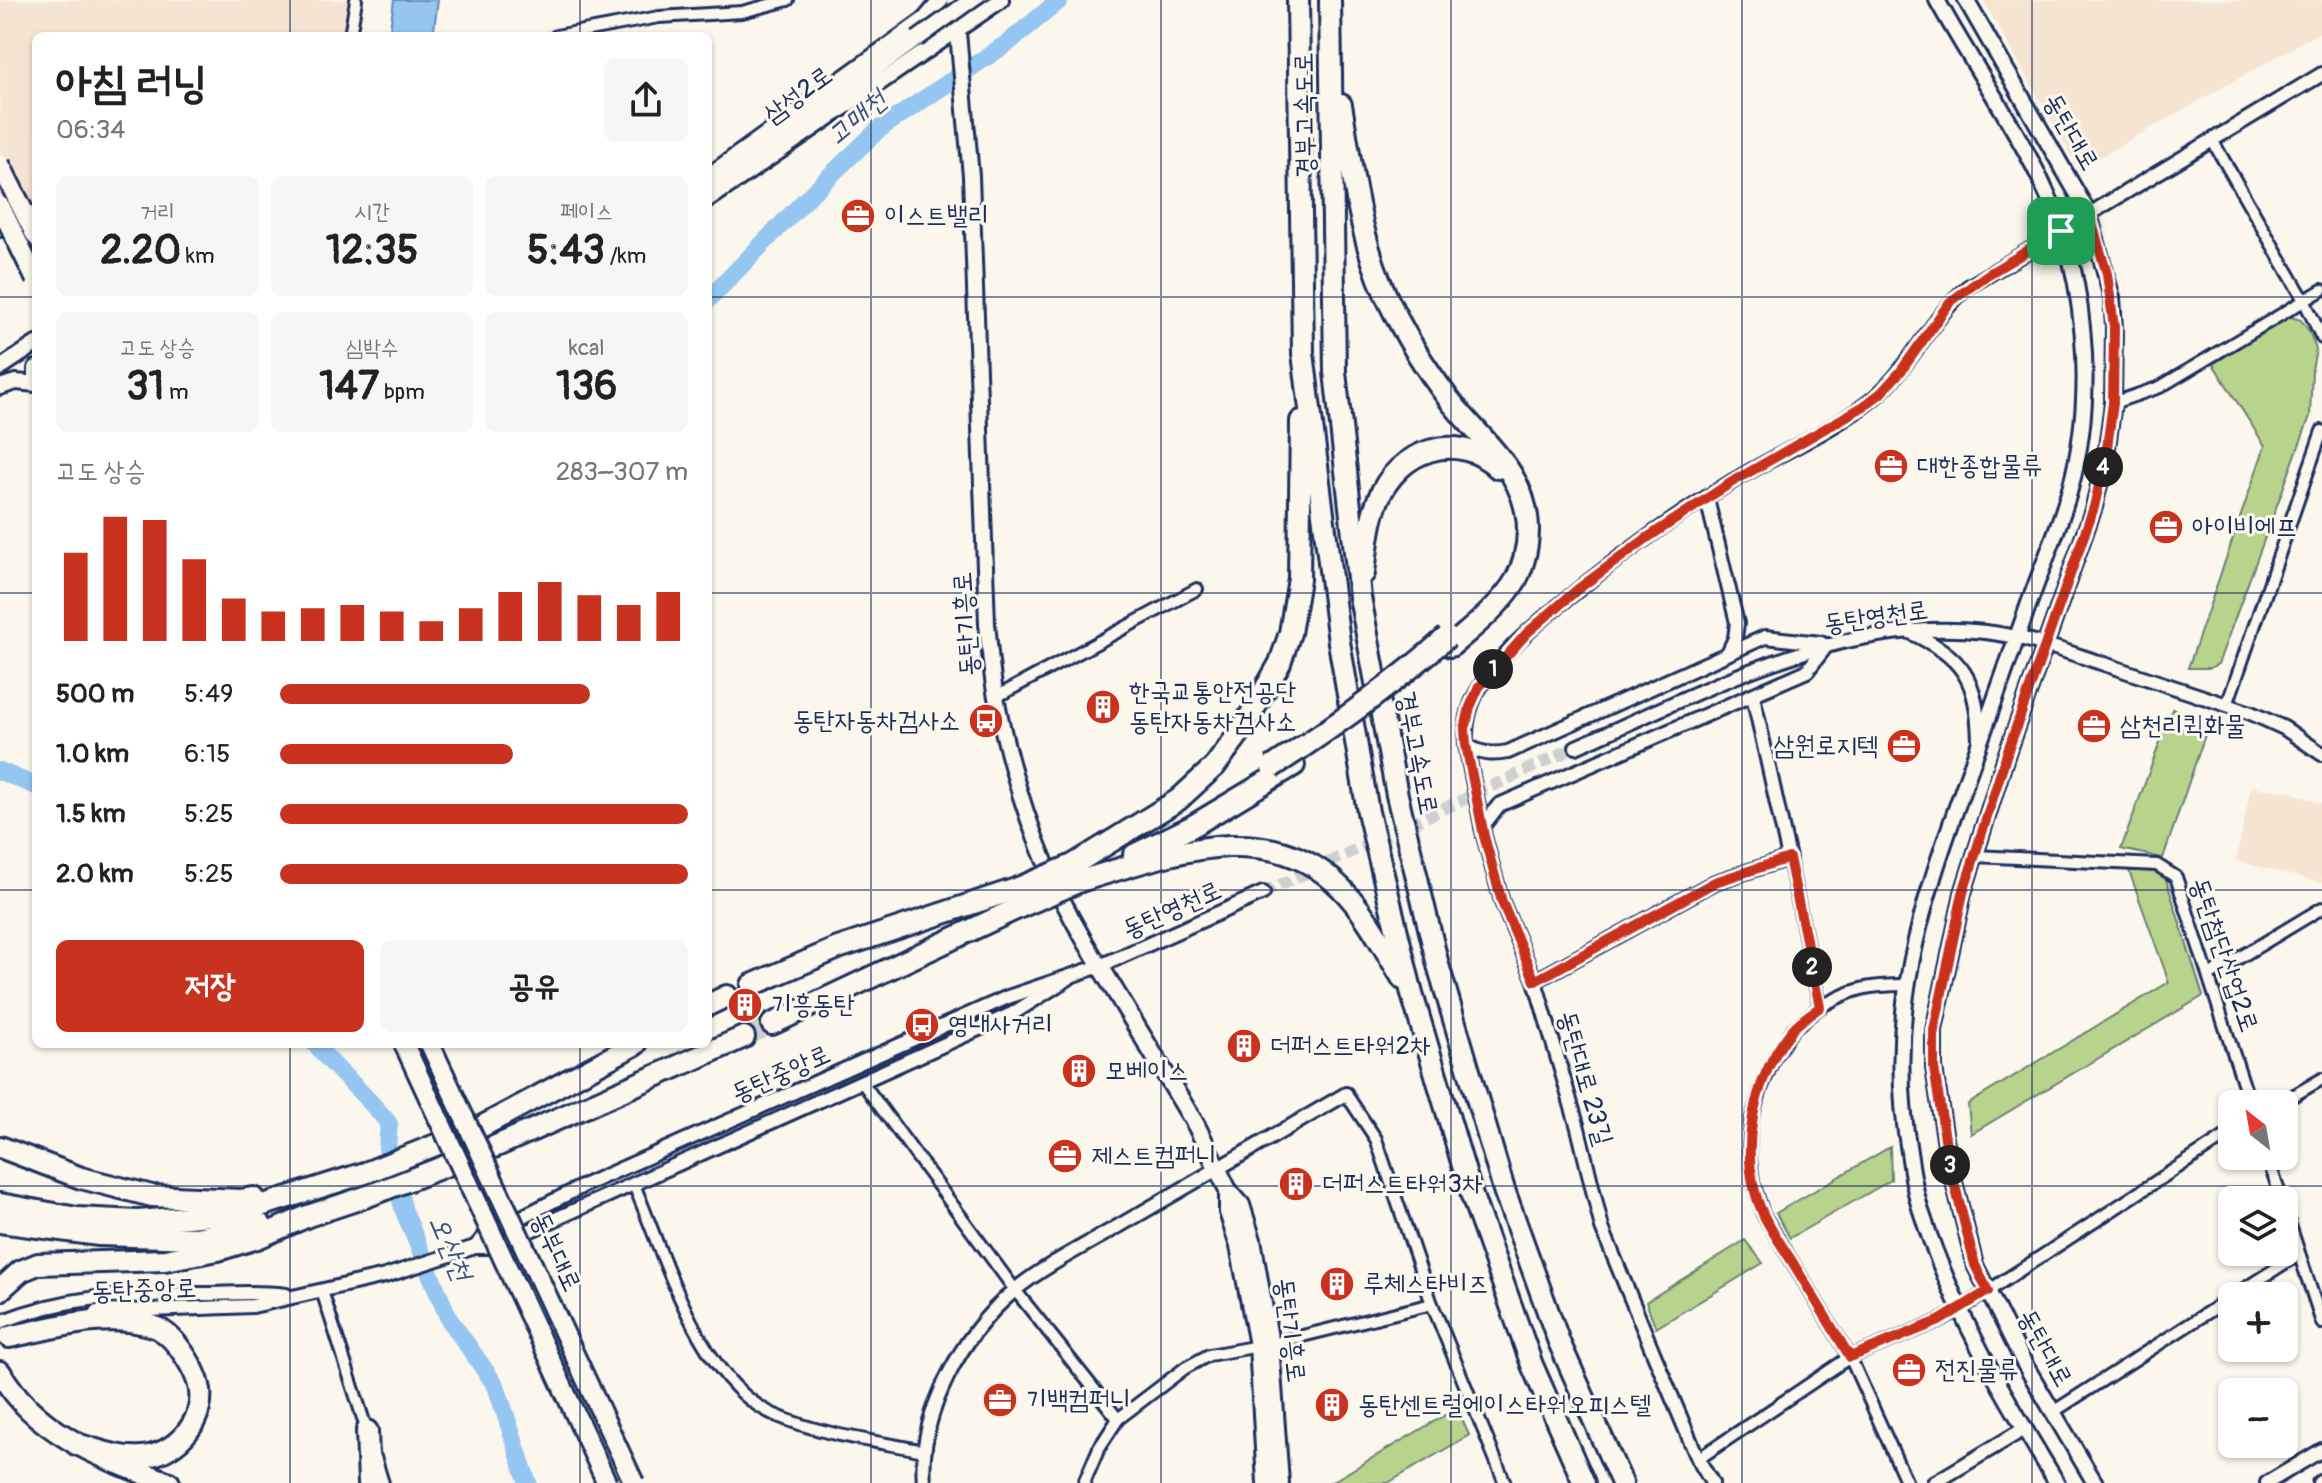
<!DOCTYPE html>
<html lang="ko">
<meta charset="utf-8">
<style>
:root{--surface:#fff;--page:#f6f6f6;--text:#222;--muted:#767676;--accent:#c8321e}
body{margin:0;font-family:Pangolin,"Poor Story",sans-serif;background:var(--page);color:var(--text);height:100vh;display:flex;flex-direction:column;font-size:30px;white-space:nowrap}
*{box-sizing:border-box;margin:0}
p{font-size:26px;color:var(--muted)}
.icon{flex:none;width:44px;height:44px;fill:none;stroke:currentColor;stroke-width:2;stroke-linecap:round;stroke-linejoin:round}
.map{position:relative;flex:1;overflow:hidden}
.panel{position:absolute;left:32px;top:32px;width:680px;height:1016px;display:flex;flex-direction:column;background:var(--surface);border-radius:12px;box-shadow:0 2px 6px #0004}
.panel>*{flex:none}
.needle{width:52px;rotate:329deg}
.buttons{position:absolute;left:2218px;top:1090px;display:grid;gap:16px}
.buttons a{display:grid;place-items:center;width:80px;height:80px;border-radius:12px;background:var(--surface);box-shadow:0 2px 6px #0004;font-size:40px}
.pin{position:absolute;display:grid;place-items:center;width:68px;height:68px;color:#fff;margin:-34px;border-radius:16px;box-shadow:0 4px 12px #0006}
.km{position:absolute;width:40px;height:40px;margin:-20px;border-radius:50%;background:#222;color:#fff;font-size:22px;line-height:40px;text-align:center}
.round{display:grid;place-items:center;flex:none;width:84px;height:84px;border-radius:12px;background:var(--page)}
.head{display:flex;align-items:center;justify-content:space-between;height:136px;padding:0 24px}
h1{font-size:44px;font-weight:800;line-height:60px}
.stats{display:grid;grid-template-columns:repeat(3,1fr);gap:12px;height:136px;padding:8px 24px}
.stats div{display:grid;align-content:center;border-radius:12px;background:var(--page);text-align:center}
.stats b{font-size:40px;font-weight:800}
.stats small{font-size:22px;font-weight:400}
.stats p{font-size:22px}
.chart{height:224px;padding:16px 24px}
.chart p{display:flex;justify-content:space-between}
.chart svg{width:100%;height:144px;margin-top:8px;stroke:var(--accent);stroke-width:6}
.button{display:flex;gap:16px;margin-top:auto;padding:16px 24px}
.button a{flex:1;height:92px;border-radius:12px;background:var(--accent);color:#fff;font-size:32px;font-weight:800;line-height:92px;text-align:center}
.button a+a{background:var(--page);color:var(--text)}
ul{padding:0 24px;list-style:none;font-size:26px}
li{display:grid;grid-template-columns:128px 96px 1fr;align-items:center;height:60px}
li i{height:20px;border-radius:10px;background:var(--accent)}
.map>svg:first-child{display:block}
.built{fill:#f6e4d3}
.green{fill:#b8d38b;stroke:#6a8174;stroke-width:2}
.water{fill:#94c6f1;stroke:#648ab6;stroke-width:2}
.lines{fill:none;stroke-linecap:round;stroke-linejoin:round}
.river{stroke:#94c6f1;stroke-width:18}
.tertiary-tunnel{stroke:#cecfd0;stroke-width:12;stroke-dasharray:12 6;stroke-linecap:butt}
.motorway-tunnel{stroke:#cecfd0;stroke-width:20;stroke-dasharray:20 10;stroke-linecap:butt}
.minor-casing{stroke:#1b2f5e;stroke-width:16}
.tertiary-casing{stroke:#1b2f5e;stroke-width:18}
.secondary-casing{stroke:#1b2f5e;stroke-width:20}
.primary-casing{stroke:#1b2f5e;stroke-width:22}
.motorway-casing{stroke:#1b2f5e;stroke-width:26}
.minor{stroke:#fbf7ec;stroke-width:10}
.tertiary{stroke:#fbf7ec;stroke-width:12}
.secondary{stroke:#fbf7ec;stroke-width:14}
.primary{stroke:#fbf7ec;stroke-width:16}
.motorway{stroke:#fbf7ec;stroke-width:20}
.secondary-bridge-casing{stroke:#1b2f5e;stroke-width:20;stroke-linecap:butt}
.trunk-bridge-casing{stroke:#1b2f5e;stroke-width:24;stroke-linecap:butt}
.motorway-bridge-casing{stroke:#1b2f5e;stroke-width:26;stroke-linecap:butt}
.secondary-bridge{stroke:#fbf7ec;stroke-width:14}
.trunk-bridge{stroke:#fbf7ec;stroke-width:18}
.motorway-bridge{stroke:#fbf7ec;stroke-width:20}
.route-casing{stroke:#fff;stroke-width:16}
.route{stroke:#c8321e;stroke-width:10}
.grid{fill:none;stroke:#1b2f5e;stroke-width:2;stroke-opacity:0.55}
.labels{text-anchor:middle;dominant-baseline:central;stroke-width:6;stroke-linejoin:round;paint-order:stroke}
.street-label{font-size:26px;fill:#1b2f5e;stroke:#fbf7ec}
.poi-label{font-size:26px;fill:#1b2f5e;stroke:#fbf7ec;text-anchor:start}
.water-label{font-size:28px;font-style:italic;fill:#395583;stroke:#fbf7ec}
</style>
<div class="map">
<svg width="2322" height="1483" viewBox="0 0 2322 1483">
<rect width="100%" height="100%" fill="#fbf7ec"/>
<filter id="ink" filterUnits="userSpaceOnUse"><feTurbulence type="fractalNoise" baseFrequency=".0125" numOctaves="2"/><feDisplacementMap in="SourceGraphic" scale="16" xChannelSelector="R" yChannelSelector="G"/><feConvolveMatrix kernelMatrix="1 2 1 2 8 2 1 2 1" color-interpolation-filters="sRGB"/></filter>
<g filter="url(#ink)">
<g class="built">
<path d="M0,0h354l-7,36h-311v181l-36,11z"/>
<path d="M1983,0h339v31l-243,138z"/>
<path d="M2251,787l40,5 31,12v79l-86,-22z"/>
</g>
<g class="green">
<path d="M2288,316l13,4 8,11 7,18 -4,21 -2,46 -92,248 -8,4h-22l77,-222 -52,-82z"/>
<path d="M2172,709l37,14 -46,135 -42,-9z"/>
<path d="M2145,867l20,9 38,120 -232,138 -3,-30 201,-122 -41,-114z"/>
<path d="M1890,1147l1,33 -101,58 -14,-25z"/>
<path d="M1745,1240l18,23 -107,65 -10,-26z"/>
<path d="M1457,1408l12,27 -81,48h-58z"/>
</g>
<path class="water" d="M394,0h44l-5,36h-44z"/>
<g class="lines">
<g class="river">
<path d="M708,300l105,-108 65,-62 131,-88 51,-42"/>
<path d="M0,771l36,15"/>
<path d="M315,1044c23,29 51,50 74,80l-2,24 17,63 45,108 47,67 32,97"/>
</g>
<path class="tertiary-tunnel" d="M1263,893l313,-146"/>
<path class="motorway-tunnel" d="M744,1037l28,-13"/>
<g class="minor-casing">
<g id="minor">
<path d="M350,36l6,-36"/>
<path d="M556,36l103,-19 83,-5 46,-12"/>
<path d="M2212,140l92,160 18,38"/>
<path d="M0,231l34,-7"/>
<path d="M2113,403l47,-16 162,-97"/>
<path d="M996,697l201,-108"/>
<path d="M2227,705l95,-274"/>
<path d="M1975,856l182,9 19,12 74,227"/>
<path d="M1789,858l31,149c34,-19 48,-22 86,-22"/>
<path d="M2209,976l113,-68"/>
<path d="M1820,1007l-27,22 -19,29 -13,31 -10,32 -2,31 4,30 10,32 87,143 57,126"/>
<path d="M862,1082l153,208 103,129"/>
<path d="M1346,1094l30,45 56,165 73,179"/>
<path d="M2279,1104l43,-25"/>
<path d="M2267,1156l15,44"/>
<path d="M634,1185c31,71 65,197 141,230 46,20 100,26 149,36"/>
<path d="M2284,1207l38,116"/>
<path d="M322,1291l46,143"/>
<path d="M2233,1296l66,-42"/>
<path d="M2053,1412l179,-115"/>
<path d="M375,1457l8,26"/>
<path d="M1698,1459l152,-102 89,-36 20,-11 273,-178"/>
<path d="M1084,1483l15,-35 19,-29 67,-51 24,-13 61,-11 162,-40"/>
</g>
</g>
<g class="tertiary-casing">
<g id="tertiary">
<path d="M1707,499l30,124 -2,15 -7,15"/>
<path d="M1908,631c56,27 69,47 71,109"/>
<path d="M1466,745c15,9 25,10 42,7l257,-115 56,6"/>
<path d="M1576,747c131,-57 261,-131 409,-115 39,4 79,19 116,31 50,17 100,33 150,50l33,15 38,26"/>
<path d="M1482,827l17,-22 308,-134 20,-26"/>
<path d="M1535,981l180,-99 74,-24 -36,-162"/>
<path d="M475,1247l11,-12 103,-52 419,-186 92,-31 163,-73"/>
<path d="M97,1312l156,-6 132,-30 90,-29h18l519,-233 57,-36"/>
<path d="M0,1322c72,-28 124,-27 200,-28 31,0 54,-3 86,1"/>
<path d="M924,1483c-6,-70 38,-149 91,-193 30,-25 75,-47 109,-67 74,-43 148,-86 222,-129"/>
<path d="M1712,1483l-14,-24 -45,-107 -51,-124 -24,-100 -43,-147 -33,-79 -18,-66 -18,-91c-1,-20 3,-41 14,-58 18,-29 45,-53 71,-75 57,-48 118,-92 182,-131 43,-26 91,-46 132,-76 44,-31 62,-84 103,-118l354,-213"/>
<path d="M1934,1483l90,-54"/>
<path d="M2267,1483l55,-33"/>
<path d="M2319,1483l3,-2"/>
</g>
</g>
<g class="secondary-casing">
<g id="secondary">
<path d="M955,0l16,176 16,448c3,24 4,49 9,73 18,95 52,189 104,269"/>
<path d="M1937,0c50,92 120,179 139,284 12,67 12,139 -6,205 -11,40 -29,80 -43,120 -20,57 -41,114 -61,172 -46,128 -81,232 -57,371 3,21 6,42 13,62 31,97 83,183 135,269"/>
<path d="M1966,0l123,214 23,84 2,29 -1,76 -7,52 -12,52 -87,246 -44,140 -29,137v38l14,90 27,107 49,98 71,120"/>
<path d="M708,176l217,-157 16,-19"/>
<path d="M708,190l209,-151"/>
<path d="M708,200l293,-200"/>
<path d="M0,368l36,-24"/>
<path d="M36,368v12"/>
<path d="M0,387l16,-5 20,2"/>
</g>
</g>
<g class="primary-casing">
<g id="primary">
<path d="M1100,966l96,159 32,65 13,15 11,35 18,104 10,139"/>
<path d="M1228,1190v22l11,34 19,99 8,138"/>
</g>
</g>
<g class="motorway-casing">
<g id="motorway">
<path d="M1298,0l5,353 36,289 29,170 44,182 60,202 60,169 52,118"/>
<path d="M1330,0l5,372 25,225 37,198 41,170 66,225 55,152 63,141"/>
<path d="M1341,105c12,69 19,142 52,205 15,31 34,60 55,88 32,42 79,73 80,131 0,19 -5,41 -16,57 -17,24 -39,41 -61,60"/>
<path d="M1364,573c3,-24 5,-51 14,-73 20,-50 79,-71 120,-32"/>
<path d="M1134,855l57,-28 103,-62"/>
<path d="M1073,865l105,-65 37,-34 28,-38 37,-65 10,-30 9,-54 2,-158"/>
<path d="M1080,881c85,-25 188,-68 261,7 26,26 43,61 62,91"/>
<path d="M752,985l86,-37 178,-59"/>
<path d="M708,1005l19,-9"/>
<path d="M772,1024l248,-117"/>
<path d="M0,1147l81,31 71,18 89,4 13,-2"/>
<path d="M0,1204l77,14 61,3 86,-7 30,-6 111,-35 116,-46 155,-83"/>
<path d="M0,1222l99,13 97,3 65,-13"/>
<path d="M0,1290l21,-19 17,-7 127,-4 53,-10 39,-12 51,-22 60,-20 126,-49 250,-110"/>
<path d="M9,1337c44,-9 96,-25 140,-12 12,3 22,12 29,21 10,13 19,27 22,44 4,34 -26,64 -58,67 -23,2 -44,-7 -66,-13"/>
<path d="M0,1372c36,63 104,86 169,111"/>
<path d="M367,1431l2,52"/>
</g>
</g>
<use href="#minor" class="minor"/>
<use href="#tertiary" class="tertiary"/>
<use href="#secondary" class="secondary"/>
<use href="#primary" class="primary"/>
<use href="#motorway" class="motorway"/>
<g class="secondary-bridge-casing">
<path id="secondary-bridge" d="M917,39l54,-39"/>
</g>
<g class="trunk-bridge-casing">
<g id="trunk-bridge">
<path d="M0,164l36,72"/>
<path d="M0,206l36,74"/>
<path d="M404,1044l203,439"/>
<path d="M430,1044l204,439"/>
</g>
</g>
<g class="motorway-bridge-casing">
<g id="motorway-bridge">
<path d="M1272,767c62,-40 120,-81 175,-130"/>
<path d="M1016,889l57,-24"/>
<path d="M1020,907l60,-26"/>
</g>
</g>
<use href="#secondary-bridge" class="secondary-bridge"/>
<use href="#trunk-bridge" class="trunk-bridge"/>
<use href="#motorway-bridge" class="motorway-bridge"/>
</g>
</g>
<g class="lines" filter="url(#ink)">
<g class="route-casing">
<path id="route" d="M2089,214l18,60 7,53 -1,76 -7,52 -12,52 -87,246 -44,140 -29,137v38l14,90 27,107 13,26 -49,30 -89,36c-19,-31 -38,-63 -57,-94 -10,-16 -21,-31 -29,-47 -28,-59 -12,-137 28,-186 7,-9 19,-16 28,-23l-31,-149 -74,24 -180,99 -33,-79 -18,-66 -18,-91 -1,-16 5,-22 9,-20 48,-54 51,-44 69,-51 85,-56 132,-76 17,-13 20,-22 49,-69 37,-27z"/>
</g>
<use href="#route" class="route"/>
</g>
<path class="grid" d="M290,0v36M580,0v36M871,0v1483M1161,0v1483M1451,0v1483M1742,0v1483M2032,0v1483M0,297h36M708,297h1614M0,593h36M708,593h1614M0,890h36M708,890h1614M290,1044v439M580,1044v439M0,1186h2322"/>
<defs>
<g id="office-disc" transform="scale(1.8)"><circle r="9.5" fill="#c8321e" stroke="#fbf7ec"/><path d="M-6-3h4V-5.5h4V-3h4V5H-6ZM-1-4.5V-3h2v-1.5ZM-6 0V1H6V0Z" fill="#fff"/></g>
<g id="building-disc" transform="scale(1.8)"><circle r="9.5" fill="#c8321e" stroke="#fbf7ec"/><path d="M-4-6H4V6H1V3H-1V6H-4ZM-2.5-4.3h1.7v1.8h-1.7ZM.8-4.3h1.7v1.8H.8ZM-2.5-1h1.7V.8h-1.7ZM.8-1h1.7V.8H.8Z" fill="#fff"/></g>
<g id="bus-disc" transform="scale(1.8)"><circle r="9.5" fill="#c8321e" stroke="#fbf7ec"/><path d="M-5-6H5V4H4V6H2V4H-2V6H-4V4H-5ZM-3.5-4V0h7V-4ZM-3.5 1.2v1.5H-2V1.2ZM2 1.2v1.5H3.5V1.2Z" fill="#fff"/></g>
</defs>
<g fill-rule="evenodd">
<use href="#office-disc" x="858" y="216"/>
<use href="#office-disc" x="1891" y="466"/>
<use href="#office-disc" x="2166" y="527"/>
<use href="#building-disc" x="1103" y="707"/>
<use href="#bus-disc" x="986" y="721"/>
<use href="#office-disc" x="2094" y="726"/>
<use href="#office-disc" x="1904" y="746"/>
<use href="#building-disc" x="745" y="1005"/>
<use href="#bus-disc" x="922" y="1025"/>
<use href="#building-disc" x="1244" y="1046"/>
<use href="#building-disc" x="1079" y="1071"/>
<use href="#office-disc" x="1065" y="1156"/>
<use href="#building-disc" x="1296" y="1184"/>
<use href="#building-disc" x="1337" y="1284"/>
<use href="#office-disc" x="1909" y="1370"/>
<use href="#office-disc" x="1000" y="1400"/>
<use href="#building-disc" x="1332" y="1405"/>
</g>
<g class="labels">
<g class="street-label">
<text transform="translate(798 95) rotate(-36)">삼성2로</text>
<text transform="translate(1305 115) rotate(-91)">경부고속도로</text>
<text transform="translate(2071 132) rotate(60)">동탄대로</text>
<text transform="translate(1876 617) rotate(-8)">동탄영천로</text>
<text transform="translate(966 624) rotate(-94)">동탄기흥로</text>
<text transform="translate(1417 753) rotate(79)">경부고속도로</text>
<text transform="translate(1172 910) rotate(-24)">동탄영천로</text>
<text transform="translate(2224 955) rotate(71)">동탄첨단산업2로</text>
<text transform="translate(781 1074) rotate(-24)">동탄중앙로</text>
<text transform="translate(1585 1078) rotate(74)">동탄대로 23길</text>
<text transform="translate(556 1252) rotate(65)">동부대로</text>
<text transform="translate(144 1290) rotate(-2)">동탄중앙로</text>
<text transform="translate(1290 1330) rotate(83)">동탄기흥로</text>
<text transform="translate(2045 1348) rotate(61)">동탄대로</text>
</g>
<g class="poi-label">
<text x="884" y="216">이스트밸리</text>
<text x="1917" y="466">대한종합물류</text>
<text x="2192" y="527">아이비에프</text>
<text x="1129" y="692">한국교통안전공단<tspan x="1129" dy="30">동탄자동차검사소</tspan></text>
<text x="960" y="721" text-anchor="end">동탄자동차검사소</text>
<text x="2120" y="726">삼천리퀵화물</text>
<text x="1878" y="746" text-anchor="end">삼원로지텍</text>
<text x="771" y="1005">기흥동탄</text>
<text x="948" y="1025">영내사거리</text>
<text x="1270" y="1046">더퍼스트타워2차</text>
<text x="1105" y="1071">모베이스</text>
<text x="1091" y="1156">제스트컴퍼니</text>
<text x="1322" y="1184">더퍼스트타워3차</text>
<text x="1363" y="1284">루체스타비즈</text>
<text x="1935" y="1370">전진물류</text>
<text x="1026" y="1400">기백컴퍼니</text>
<text x="1358" y="1405">동탄센트럴에이스타워오피스텔</text>
</g>
<g class="water-label">
<text transform="translate(857 118) rotate(-40)">고매천</text>
<text transform="translate(450 1248) rotate(67)">오산천</text>
</g>
</g>
</svg>
<div class="buttons">
<a><svg class="needle" viewBox="-14 -14 28 28"><path d="M0-13l5 13h-10z" fill="#e53935"/><path d="M0 13l5-13h-10z" fill="#767676"/></svg></a>
<a><svg class="icon" aria-label="layers" viewBox="0 0 24 24"><path d="M12 4l9 5-9 5-9-5zM3 14l9 5 9-5"/></svg></a>
<a>+</a>
<a>−</a>
</div>
<div class="pin" style="left:2061px;top:231px;background:#1e9e55"><svg class="icon" aria-label="arrive" viewBox="0 0 24 24"><path d="M6 21V4h12l-3 4 3 4H6"/></svg></div>
<b class="km" style="left:1493px;top:669px">1</b>
<b class="km" style="left:1812px;top:967px">2</b>
<b class="km" style="left:1950px;top:1165px">3</b>
<b class="km" style="left:2103px;top:467px">4</b>
<section class="panel">
<div class="head"><div><h1>아침 러닝</h1><p>06:34</p></div><a class="round"><svg class="icon" aria-label="share" viewBox="0 0 24 24"><path d="M12 15V3M7 8l5-5 5 5M5 13v7h14v-7"/></svg></a></div>
<div class="stats">
<div><p>거리</p><b>2.20<small> km</small></b></div>
<div><p>시간</p><b>12:35</b></div>
<div><p>페이스</p><b>5:43<small> /km</small></b></div>
</div>
<div class="stats">
<div><p>고도 상승</p><b>31<small> m</small></b></div>
<div><p>심박수</p><b>147<small> bpm</small></b></div>
<div><p>kcal</p><b>136</b></div>
</div>
<div class="chart"><p><span>고도 상승</span>283–307 m</p>
<svg viewBox="0 0 160 44" preserveAspectRatio="none"><path d="M5 44V17M15 44V6M25 44V7M35 44V19M45 44V31M55 44V35M65 44V34M75 44V33M85 44V35M95 44V38M105 44V34M115 44V29M125 44V26M135 44V30M145 44V33M155 44V29"/></svg>
</div>
<ul>
<li><b>500 m</b>5:49<i style="width:76%"></i></li>
<li><b>1.0 km</b>6:15<i style="width:57%"></i></li>
<li><b>1.5 km</b>5:25<i style="width:100%"></i></li>
<li><b>2.0 km</b>5:25<i style="width:100%"></i></li>
</ul>
<div class="button"><a>저장</a><a>공유</a></div>
</section>
</div>
